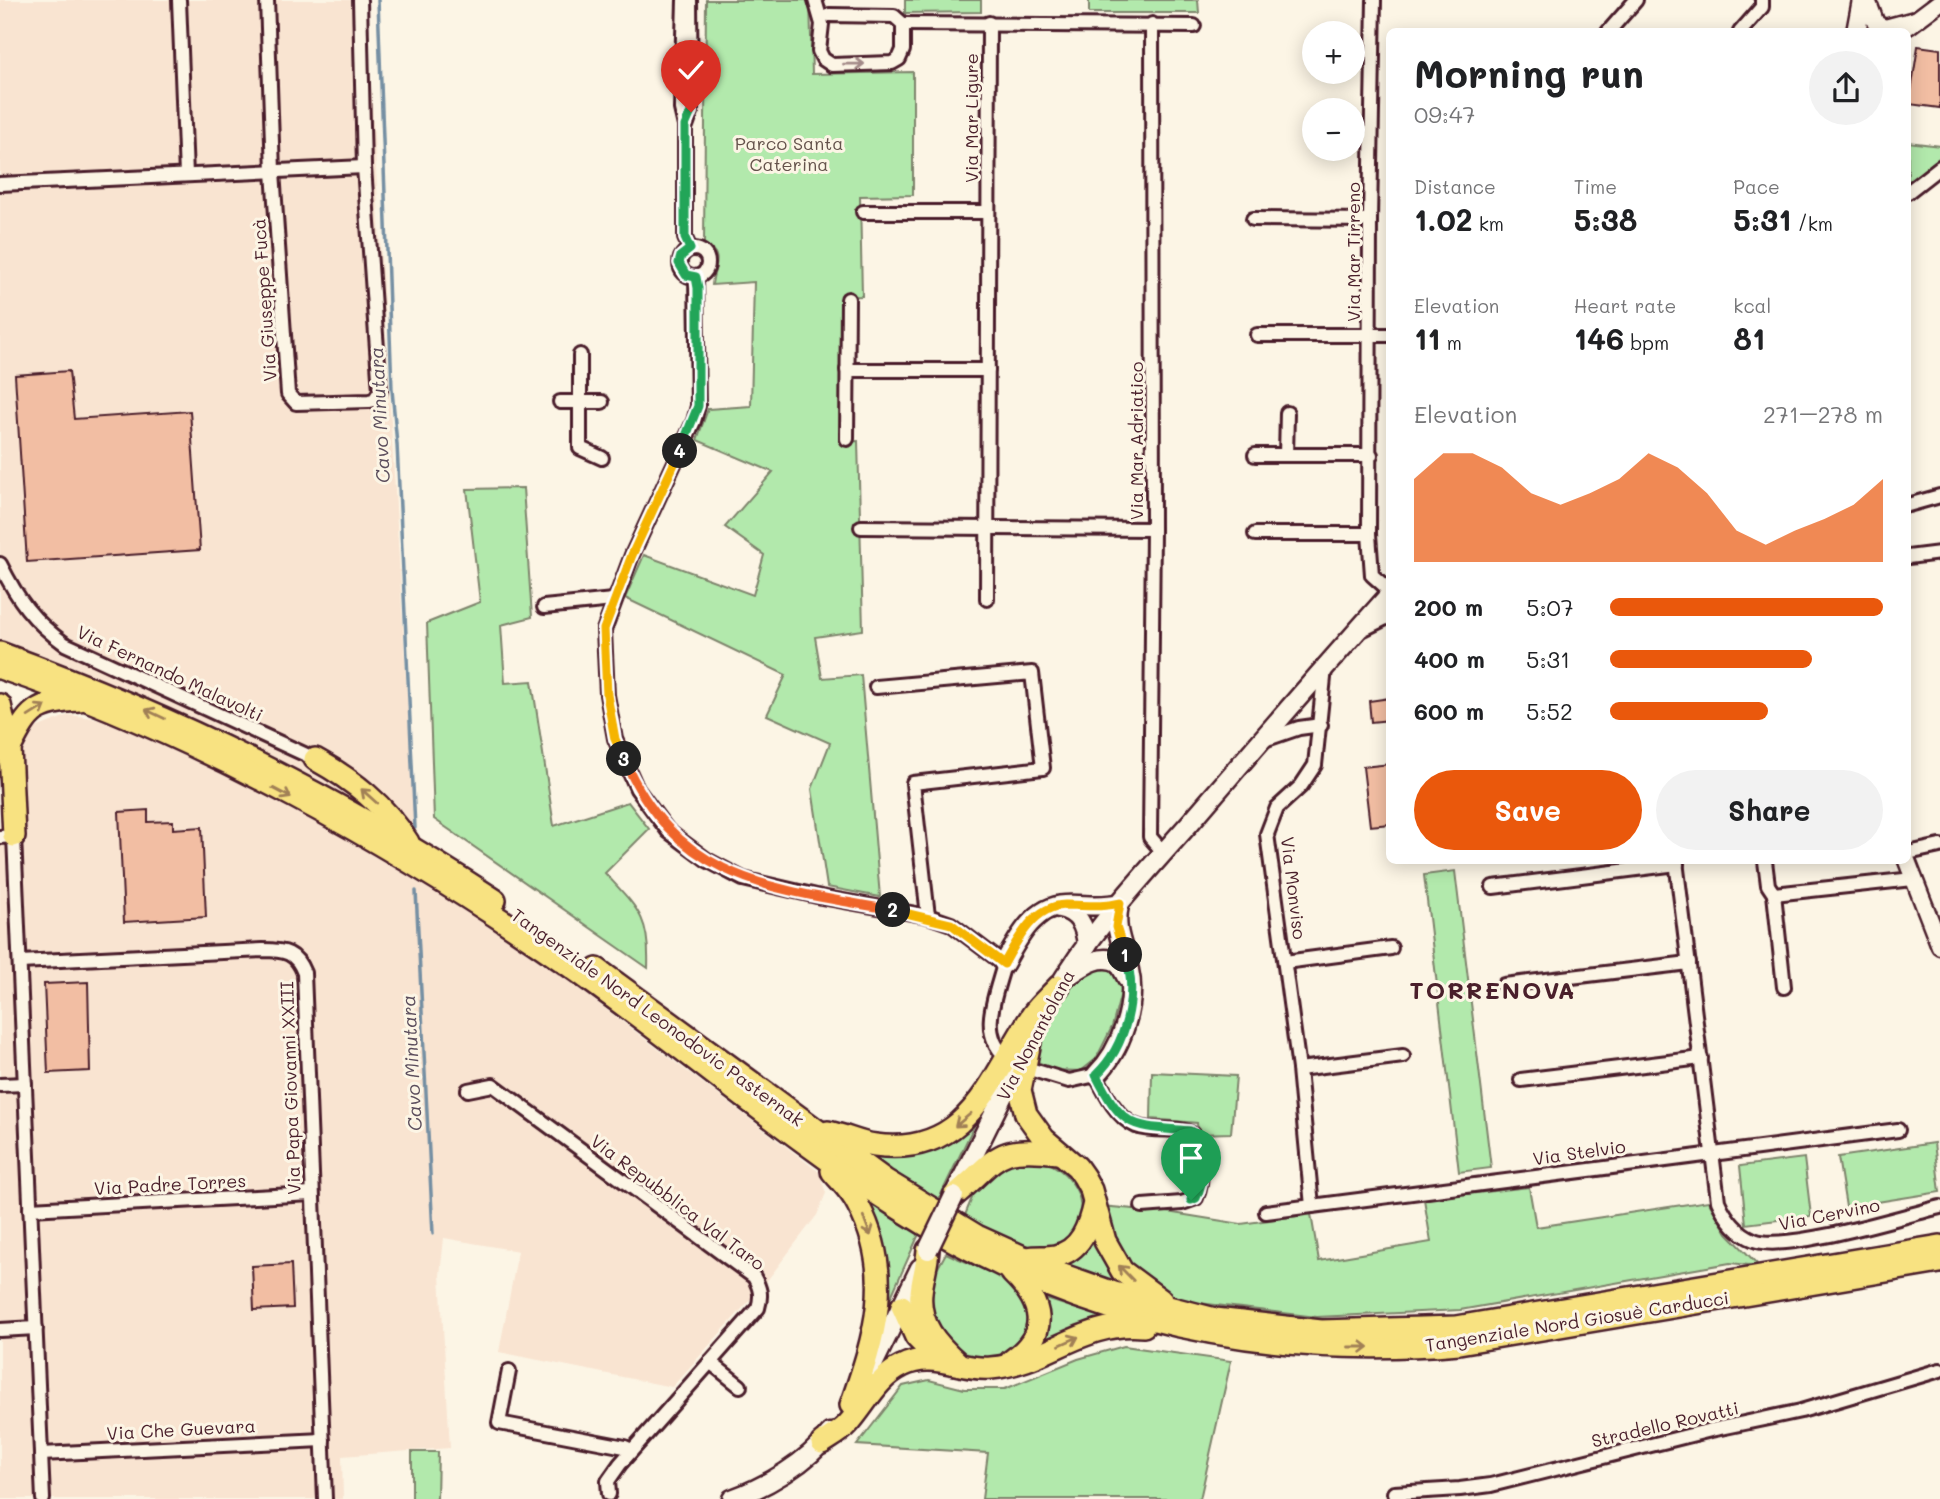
<!DOCTYPE html>
<meta charset="utf-8">
<style>
:root{--surface:#fff;--page:#f2f2f2;--text:#202124;--muted:#757577;--accent:#ea580c}
body{margin:0;font-family:Mali,sans-serif;background:var(--page);color:var(--text);height:100vh;display:flex;flex-direction:column;font-size:26px;white-space:nowrap}
*{box-sizing:border-box;margin:0}
p{font-size:23px;color:var(--muted)}
.icon{flex:none;width:38px;height:38px;fill:none;stroke:currentColor;stroke-width:2;stroke-linecap:round;stroke-linejoin:round}
.map{position:relative;flex:1;overflow:hidden}
.side{position:absolute;left:1386px;top:28px;width:525px;height:836px;display:flex;flex-direction:column;background:var(--surface);border-radius:10px;box-shadow:0 4px 18px #0003}
.side>*{flex:none}
.fabs{position:absolute;left:1302px;top:21px;display:grid;gap:14px}
.fabs a{display:grid;place-items:center;width:63px;height:63px;border-radius:50%;background:var(--surface);box-shadow:0 4px 18px #0003;font-size:35px}
.pin{position:absolute;display:grid;place-items:center;width:60px;height:60px;color:#fff;margin:-72px -30px;border-radius:50% 50% 50% 0;rotate:-45deg;box-shadow:0 0 7px #0007}
.pin .icon{rotate:45deg}
.km{position:absolute;width:35px;height:35px;margin:-18px;border-radius:50%;background:#222;color:#fff;font-size:19px;line-height:35px;text-align:center}
.round{display:grid;place-items:center;flex:none;width:74px;height:74px;border-radius:37px;background:var(--page)}
.headline{display:flex;align-items:center;justify-content:space-between;height:119px;padding:0 28px}
h1{font-size:38px;font-weight:800;line-height:52px}
.figures{display:grid;grid-template-columns:repeat(3,1fr);gap:10px;height:119px;padding:7px 28px}
.figures div{display:grid;align-content:center}
.figures b{font-size:30px;font-weight:800}
.figures small{font-size:19px;font-weight:400}
.figures p{font-size:19px}
.chart{height:196px;padding:14px 28px}
.chart p{display:flex;justify-content:space-between}
.chart svg{width:100%;height:126px;margin-top:7px;fill:var(--accent);opacity:.7}
.action{display:flex;gap:14px;margin-top:auto;padding:14px 28px}
.action a{flex:1;height:80px;border-radius:42px;background:var(--accent);color:#fff;font-size:28px;font-weight:800;line-height:80px;text-align:center}
.action a+a{background:var(--page);color:var(--text)}
ul{padding:0 28px;list-style:none;font-size:23px}
li{display:grid;grid-template-columns:112px 84px 1fr;align-items:center;height:52px}
li i{height:18px;border-radius:9px;background:var(--accent)}
.map>svg:first-child{display:block}
.built{fill:#f9e4d1}
.green{fill:#b2e9ac;stroke:#7e846c;stroke-width:2}
.lines{fill:none;stroke-linecap:round;stroke-linejoin:round}
.stream{stroke:#758fa3;stroke-width:3.5}
.building{fill:#f2bea3;stroke:#4a1f2b;stroke-width:2}
.minor-casing{stroke:#4a1f2b;stroke-width:18}
.tertiary-casing{stroke:#4a1f2b;stroke-width:21}
.secondary-casing{stroke:#4a1f2b;stroke-width:23}
.trunk-casing{stroke:#4a1f2b;stroke-width:26}
.minor{stroke:#fcf5e5;stroke-width:12}
.tertiary{stroke:#fcf5e5;stroke-width:16}
.secondary{stroke:#fcf5e5;stroke-width:18}
.trunk{stroke:#f8e281;stroke-width:21}
.secondary-bridge-casing{stroke:#4a1f2b;stroke-width:23;stroke-linecap:butt}
.secondary-bridge{stroke:#fcf5e5;stroke-width:18}
.oneway{stroke:#a38a88}
.oneway2{stroke:#a18056}
.split-1-casing{stroke:#fff;stroke-width:14}
.split-2-casing{stroke:#fff;stroke-width:14}
.split-3-casing{stroke:#fff;stroke-width:14}
.split-4-casing{stroke:#fff;stroke-width:14}
.split-5-casing{stroke:#fff;stroke-width:14}
.split-1{stroke:#22a559;stroke-width:9}
.split-2{stroke:#f5b400;stroke-width:9}
.split-3{stroke:#f0652b;stroke-width:9}
.split-4{stroke:#f5b400;stroke-width:9}
.split-5{stroke:#22a559;stroke-width:9}
.labels{text-anchor:middle;dominant-baseline:central;stroke-width:6;stroke-linejoin:round;paint-order:stroke}
.street-label{font-size:18px;fill:#4a1f2b;stroke:#fcf5e5}
.park-label{font-size:18px;fill:#64524b;stroke:#fcf5e5}
.water-label{font-size:19px;font-style:italic;fill:#5c4e5d;stroke:#fcf5e5}
.district-label{font-size:24px;font-weight:bold;letter-spacing:2px;fill:#4a1f2b;stroke:#fcf5e5}
</style>
<div class="map">
<svg width="1940" height="1499" viewBox="0 0 1940 1499">
<rect width="100%" height="100%" fill="#fcf5e5"/>
<filter id="ink" filterUnits="userSpaceOnUse"><feTurbulence type="fractalNoise" baseFrequency=".0143" numOctaves="2"/><feDisplacementMap in="SourceGraphic" scale="14" xChannelSelector="R" yChannelSelector="G"/><feConvolveMatrix kernelMatrix="1 2 1 2 8 2 1 2 1" color-interpolation-filters="sRGB"/></filter>
<g filter="url(#ink)">
<g class="built">
<path d="M0,0h366l49,829 -5,9 -410,-195z"/>
<path d="M69,715l33,4 50,17 126,62 169,100 118,80 254,194 7,21 -9,22 -51,67 -94,105 -173,-35 19,-101 -74,-13 -4,37 10,173 -108,8 1,43h-343v-780l19,12 17,-3z"/>
</g>
<g class="green">
<path d="M706,0h104l2,74 101,-2v123l-53,1 2,100 -19,1 -1,145 16,-1 5,189 -48,7 7,41 39,-3 19,222 -53,-10 -15,-98 18,-46 -63,-28 19,-40 -161,-77 19,-43 109,40 11,-40 -39,-28 48,-55 -76,-32 11,-31 43,-3 3,-124 -42,3c1,-17 14,-30 -8,-41z"/>
<path d="M905,0h76v12l-76,1z"/>
<path d="M1089,0h109l1,13h-110z"/>
<path d="M1908,142l32,4v11l-32,26z"/>
<path d="M523,488l9,129 -31,8 4,58 27,-2 22,145 74,-24 21,27 -44,44c33,36 45,44 43,95l-214,-149 -7,-196 53,-21 -13,-113z"/>
<path d="M1455,871l36,297 -32,4 -35,-297z"/>
<path d="M1106,963l11,9 5,17 -10,38 -16,32 -15,12 -25,-1 -23,-10 20,-48 18,-28z"/>
<path d="M1152,1072l84,4 -5,57 -33,1 -1,-11 -46,-4z"/>
<path d="M985,1103l-49,102 -88,-58 73,1z"/>
<path d="M1934,1143l6,49 -94,15 -8,-50z"/>
<path d="M1033,1156c16,7 29,12 39,27 18,24 7,62 -23,67 -16,3 -68,-25 -85,-32 17,-44 21,-56 69,-62z"/>
<path d="M1804,1158l7,58 -65,8 -6,-58z"/>
<path d="M845,1182l74,52 -42,94 6,-23z"/>
<path d="M1529,1187l7,40 172,-26 19,32 32,33 -29,-3 -270,47 -143,7 -127,-15 -38,-13 -28,-24 -24,-59 67,6 74,12 70,-10 8,47 112,-19 -7,-43z"/>
<path d="M1092,1227c4,24 13,39 28,58l-67,-23z"/>
<path d="M946,1253c18,9 54,21 68,34 47,46 -33,104 -74,56 -9,-11 -11,-37 -15,-52z"/>
<path d="M1036,1296l74,23 -86,36z"/>
<path d="M1124,1346l107,15 -31,138h-218l6,-46 -131,-8 46,-59 26,-6 35,9h41l73,-30z"/>
<path d="M412,1452h26l-1,47h-25z"/>
</g>
<g class="lines">
<g class="stream">
<path d="M378,0l14,390 5,54 18,384"/>
<path d="M416,891l17,343"/>
</g>
</g>
<g class="building">
<path d="M1918,46l22,3v59l-31,-4z"/>
<path d="M69,371l5,48 116,-8 10,139 -173,12 -12,-187z"/>
<path d="M1390,698v22l-19,2 -2,-21z"/>
<path d="M1390,764v60l-20,2 -7,-59z"/>
<path d="M148,810v12l25,-1v8l29,-2 4,90 -82,5 -5,-110z"/>
<path d="M88,982l2,89 -42,2 -4,-89z"/>
<path d="M291,1264l2,44 -39,2 -2,-44z"/>
</g>
<g class="lines">
<g class="minor-casing">
<g id="minor">
<path d="M179,0l7,175"/>
<path d="M267,0l6,171 15,223 8,9 73,-2 5,-1 6,-9 -16,-224 -4,-167"/>
<path d="M684,0l-3,109 4,17v112l5,11"/>
<path d="M815,0l7,24 -3,27 4,8 9,6 60,-2 7,-4 4,-9v-26l-9,-8 -65,-1"/>
<path d="M1374,0l-4,220 -1,314 3,41 18,16"/>
<path d="M903,24l291,2"/>
<path d="M1152,24l1,505 -3,308 13,15"/>
<path d="M1608,32l28,-32"/>
<path d="M1740,32l22,-25v-7"/>
<path d="M686,126l5,-14 -1,-112"/>
<path d="M0,184l364,-17"/>
<path d="M1908,192l32,-25"/>
<path d="M863,212h125"/>
<path d="M1253,219l117,1"/>
<circle cx="694" cy="263" r="14"/>
<path d="M696,277l2,129 -4,15 -62,134 -28,75 3,65 8,44 22,50 31,42 39,29 36,19 78,18 107,19 23,8 53,40c-8,31 -26,68 1,92"/>
<path d="M1257,335h133"/>
<path d="M580,355v93l22,10"/>
<path d="M847,370h141"/>
<path d="M560,402h42"/>
<path d="M847,439l1,-140"/>
<path d="M1255,455h116"/>
<path d="M1286,455l1,-42"/>
<path d="M1908,505l32,-9"/>
<path d="M861,527l292,2"/>
<path d="M1255,534h114"/>
<path d="M1908,557l32,-4"/>
<path d="M0,564c18,36 32,56 65,80l250,115"/>
<path d="M987,599l2,-576"/>
<path d="M544,607l69,-7"/>
<path d="M1364,629l26,-13"/>
<path d="M876,687l156,-14 11,95 -130,15 15,133"/>
<path d="M1264,740l35,-12 22,-3"/>
<path d="M0,837l14,-1 29,663"/>
<path d="M1908,853l32,-7"/>
<path d="M1676,861l42,340c7,16 19,32 36,39 30,13 149,-24 186,-33"/>
<path d="M1765,861l3,24 6,9 139,-15"/>
<path d="M1493,887l184,-23"/>
<path d="M1774,894l10,93"/>
<path d="M20,962l243,-12c22,0 33,2 41,23l21,526"/>
<path d="M1285,962l106,-14"/>
<path d="M1504,985l185,-22"/>
<path d="M1299,1069l104,-13"/>
<path d="M1033,1070l36,11 27,-6c9,18 21,43 40,51 29,11 66,-12 65,35 -1,13 1,25 -5,37l-14,5 -40,3"/>
<path d="M1521,1080l180,-22"/>
<path d="M0,1085l25,-1"/>
<path d="M468,1090l25,-5 261,192c6,11 8,18 4,31l-138,156 -12,17 1,13"/>
<path d="M1312,1206l-13,-137 -32,-235 10,-26 24,-22 14,-21 10,-97"/>
<path d="M30,1209l282,-15"/>
<path d="M1266,1212l632,-82"/>
<path d="M0,1330l36,-2"/>
<path d="M710,1362l30,24"/>
<path d="M509,1371l-10,52 126,24 7,3"/>
<path d="M41,1454l282,-14"/>
<path d="M1394,1493l66,-4 31,-4 220,-55 90,-19 139,-41"/>
</g>
</g>
<g class="tertiary-casing">
<g id="tertiary">
<path d="M1867,0l9,24 9,4 30,-8"/>
<path d="M1908,26l32,-24"/>
<path d="M1907,861l33,85"/>
</g>
</g>
<g class="secondary-casing">
<g id="secondary">
<path d="M1856,32l6,-32"/>
<path d="M1059,908c20,4 26,18 28,37"/>
<path d="M1004,964c13,-24 30,-58 61,-59 20,-1 36,3 55,-2"/>
<path d="M1068,976c15,-10 33,-24 51,-13l8,15"/>
<path d="M1053,996c37,-64 88,-118 136,-172 66,-77 133,-154 201,-230"/>
<path d="M1096,1075c25,-24 41,-71 33,-105 -5,-23 -16,-40 -10,-64"/>
<path d="M955,1193l68,-138"/>
<path d="M868,1375l52,-107"/>
<path d="M732,1499c35,-13 75,-36 98,-66"/>
</g>
</g>
<g class="trunk-casing">
<g id="trunk">
<path d="M0,653c178,65 336,143 495,247"/>
<path d="M0,668c197,66 398,178 568,297 113,79 217,170 332,244 170,109 359,151 559,134l481,-81"/>
<path d="M0,705l10,43 4,88"/>
<path d="M10,748c19,-38 25,-45 69,-48"/>
<path d="M315,759c38,21 70,46 93,83"/>
<path d="M597,969l288,211 92,56 86,39 51,18 101,26 106,12 135,-4 484,-81"/>
<path d="M1031,1037l-11,53 6,24 18,25 33,28 7,10 7,13 14,51 17,30 39,29"/>
<path d="M828,1132c16,3 31,11 47,13 95,13 116,-69 158,-131 7,-10 18,-19 26,-28"/>
<path d="M832,1171c9,11 20,21 26,34 37,70 17,131 -7,200"/>
<path d="M954,1196c44,-36 39,-52 104,-43"/>
<path d="M928,1250c-1,16 -6,29 -7,43 -3,31 16,51 37,70"/>
<path d="M1027,1258c10,-2 19,0 28,-2 26,-5 34,-30 39,-53"/>
<path d="M902,1306l14,31 12,12"/>
<path d="M1011,1361c40,-28 32,-58 1,-88"/>
<path d="M822,1443c9,-6 19,-11 26,-19 18,-20 29,-46 54,-58 31,-16 58,5 89,2 57,-5 92,-48 153,-42"/>
</g>
</g>
<use href="#minor" class="minor"/>
<use href="#tertiary" class="tertiary"/>
<use href="#secondary" class="secondary"/>
<use href="#trunk" class="trunk"/>
<g class="secondary-bridge-casing">
<path id="secondary-bridge" d="M928,1250l26,-54"/>
</g>
<use href="#secondary-bridge" class="secondary-bridge"/>
</g>
<defs><path id="oneway-shaft" d="M-6 0H5M1.5-3L5.5 0L1.5 3" fill="none" stroke-width="1.6" stroke-linecap="round" stroke-linejoin="round" transform="scale(1.75)"/></defs>
<use class="oneway" href="#oneway-shaft" transform="translate(854 64) rotate(-1)"/>
<g class="oneway2">
<use href="#oneway-shaft" transform="translate(37 711) rotate(-32)"/>
<use href="#oneway-shaft" transform="translate(155 714) rotate(-155)"/>
<use href="#oneway-shaft" transform="translate(282 793) rotate(28)"/>
<use href="#oneway-shaft" transform="translate(369 796) rotate(-138)"/>
<use href="#oneway-shaft" transform="translate(963 1120) rotate(140)"/>
<use href="#oneway-shaft" transform="translate(867 1226) rotate(69)"/>
<use href="#oneway-shaft" transform="translate(1126 1273) rotate(-134)"/>
<use href="#oneway-shaft" transform="translate(1069 1341) rotate(-24)"/>
<use href="#oneway-shaft" transform="translate(1359 1347)"/>
</g>
</g>
<g class="lines" filter="url(#ink)">
<g class="split-1-casing">
<path id="split-1" d="M1125,955c14,39 1,92 -29,120 28,56 37,51 94,56 15,15 15,49 6,67l-5,2"/>
</g>
<g class="split-2-casing">
<path id="split-2" d="M893,910l58,14 53,40c13,-24 30,-58 61,-59 20,0 36,3 55,-2l-4,24 9,28"/>
</g>
<g class="split-3-casing">
<path id="split-3" d="M624,759c54,124 150,130 269,151"/>
</g>
<g class="split-4-casing">
<path id="split-4" d="M624,759l-9,-20 -8,-44 -3,-66 28,-74 48,-104"/>
</g>
<g class="split-5-casing">
<path id="split-5" d="M680,451l18,-45v-118l-2,-11 -10,-2 -7,-12 2,-7 9,-7 -5,-11v-112l6,-14"/>
</g>
<use href="#split-1" class="split-1"/>
<use href="#split-2" class="split-2"/>
<use href="#split-3" class="split-3"/>
<use href="#split-4" class="split-4"/>
<use href="#split-5" class="split-5"/>
</g>
<g class="labels">
<g class="street-label">
<text transform="translate(971 118) rotate(-90)">Via Mar Ligure</text>
<text transform="translate(1353 252) rotate(-90)">Via Mar Tirreno</text>
<text transform="translate(264 300) rotate(-94)">Via Giuseppe Fucà</text>
<text transform="translate(1136 441) rotate(-90)">Via Mar Adriatico</text>
<text transform="translate(170 673) rotate(25)">Via Fernando Malavolti</text>
<text transform="translate(1294 888) rotate(83)">Via Monviso</text>
<text transform="translate(658 1017) rotate(36)">Tangenziale Nord Leonodovic Pasternak</text>
<text transform="translate(1035 1035) rotate(-62)">Via Nonantolana</text>
<text transform="translate(290 1088) rotate(-92)">Via Papa Giovanni XXIII</text>
<text transform="translate(1579 1152) rotate(-8)">Via Stelvio</text>
<text transform="translate(170 1184) rotate(-3)">Via Padre Torres</text>
<text transform="translate(678 1202) rotate(37)">Via Repubblica Val Taro</text>
<text transform="translate(1829 1214) rotate(-11)">Via Cervino</text>
<text transform="translate(1577 1321) rotate(-9)">Tangenziale Nord Giosuè Carducci</text>
<text transform="translate(1665 1424) rotate(-13)">Stradello Rovatti</text>
<text transform="translate(181 1429) rotate(-3)">Via Che Guevara</text>
</g>
<g class="park-label">
<text x="789" y="143">Parco Santa<tspan x="789" dy="21">Caterina</tspan></text>
</g>
<g class="water-label">
<text transform="translate(379 415) rotate(-93)">Cavo Minutara</text>
<text transform="translate(411 1063) rotate(-93)">Cavo Minutara</text>
</g>
<g class="district-label">
<text x="1493" y="989">TORRENOVA</text>
</g>
</g>
</svg>
<div class="fabs">
<a>+</a>
<a>−</a>
</div>
<div class="pin" style="left:1191px;top:1200px;background:#1e9e55"><svg class="icon" aria-label="arrive" viewBox="0 0 24 24"><path d="M6 21V4h12l-3 4 3 4H6"/></svg></div>
<div class="pin" style="left:691px;top:112px;background:#d93025"><svg class="icon" aria-label="check" viewBox="0 0 24 24"><path d="M5 12l5 5 9-10"/></svg></div>
<b class="km" style="left:1125px;top:955px">1</b>
<b class="km" style="left:893px;top:910px">2</b>
<b class="km" style="left:624px;top:759px">3</b>
<b class="km" style="left:680px;top:451px">4</b>
<section class="side">
<div class="headline"><div><h1>Morning run</h1><p>09:47</p></div><a class="round"><svg class="icon" aria-label="share" viewBox="0 0 24 24"><path d="M12 15V3M7 8l5-5 5 5M5 13v7h14v-7"/></svg></a></div>
<div class="figures">
<div><p>Distance</p><b>1.02<small> km</small></b></div>
<div><p>Time</p><b>5:38</b></div>
<div><p>Pace</p><b>5:31<small> /km</small></b></div>
</div>
<div class="figures">
<div><p>Elevation</p><b>11<small> m</small></b></div>
<div><p>Heart rate</p><b>146<small> bpm</small></b></div>
<div><p>kcal</p><b>81</b></div>
</div>
<div class="chart"><p><span>Elevation</span>271–278 m</p>
<svg viewBox="0 0 160 44" preserveAspectRatio="none"><path d="M0 44V15L10 6L20 6L30 11L40 20L50 24L60 20L70 15L80 6L90 11L100 20L110 33L120 38L130 33L140 29L150 24L160 15V44z"/></svg>
</div>
<ul>
<li><b>200 m</b>5:07<i style="width:100%"></i></li>
<li><b>400 m</b>5:31<i style="width:74%"></i></li>
<li><b>600 m</b>5:52<i style="width:58%"></i></li>
</ul>
<div class="action"><a>Save</a><a>Share</a></div>
</section>
</div>
